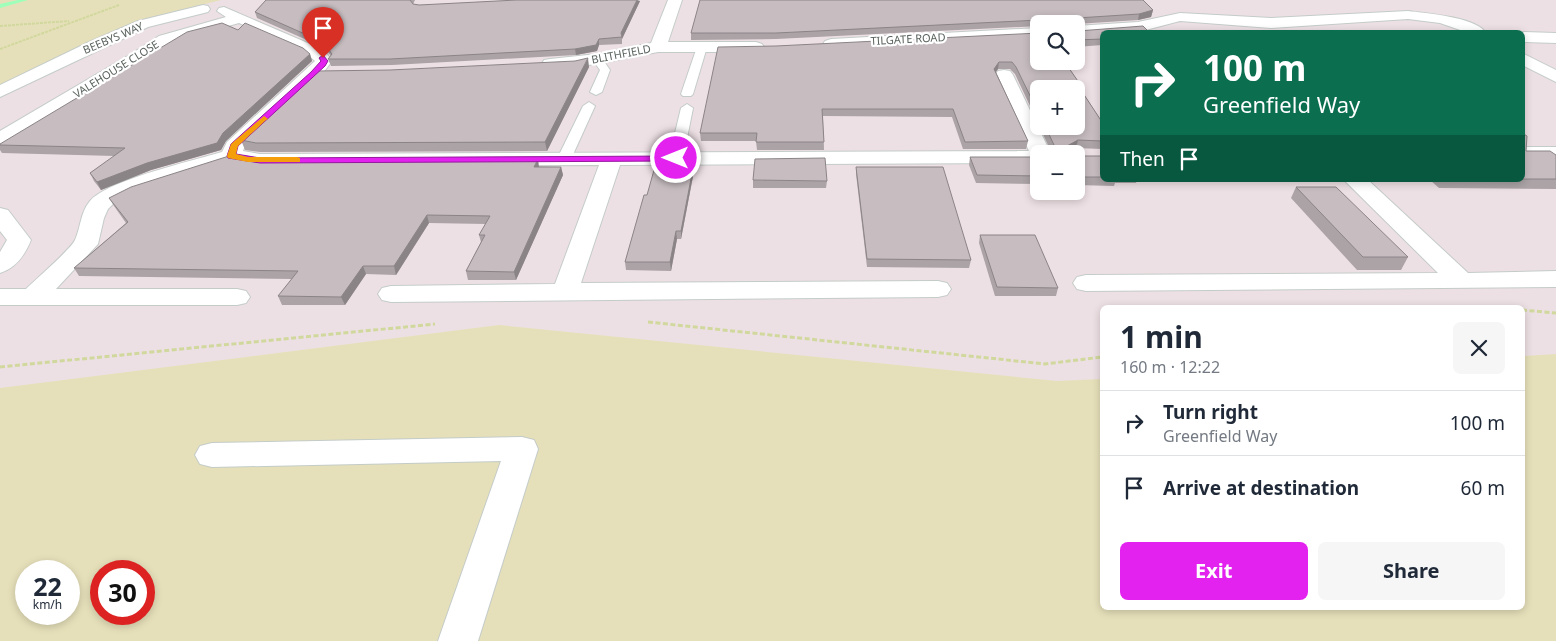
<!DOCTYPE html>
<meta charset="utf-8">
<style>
:root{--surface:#fff;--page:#f6f6f7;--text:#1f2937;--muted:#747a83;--line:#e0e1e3;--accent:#e422f0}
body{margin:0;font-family:"Noto Sans",sans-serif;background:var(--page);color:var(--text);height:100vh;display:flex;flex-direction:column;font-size:19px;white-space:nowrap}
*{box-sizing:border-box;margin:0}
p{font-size:16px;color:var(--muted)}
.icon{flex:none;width:28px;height:28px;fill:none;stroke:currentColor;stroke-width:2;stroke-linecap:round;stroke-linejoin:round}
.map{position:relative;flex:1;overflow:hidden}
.sheet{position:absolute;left:1100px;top:305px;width:425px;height:305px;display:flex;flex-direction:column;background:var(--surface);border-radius:8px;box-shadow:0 2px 8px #0003}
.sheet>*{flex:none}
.banner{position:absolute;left:1100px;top:30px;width:425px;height:152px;border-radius:8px;box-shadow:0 2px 8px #0003;background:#0b6e4f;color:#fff;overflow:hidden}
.fabs{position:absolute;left:1030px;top:15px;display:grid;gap:10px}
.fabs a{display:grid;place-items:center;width:55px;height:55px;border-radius:8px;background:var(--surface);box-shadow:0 2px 8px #0003;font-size:25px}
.speed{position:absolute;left:15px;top:560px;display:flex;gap:10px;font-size:25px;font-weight:700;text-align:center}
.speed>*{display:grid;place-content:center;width:65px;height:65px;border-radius:50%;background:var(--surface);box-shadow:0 2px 8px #0003;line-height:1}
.speed small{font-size:12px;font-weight:400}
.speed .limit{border:8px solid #d22;background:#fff;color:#111}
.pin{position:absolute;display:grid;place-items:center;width:42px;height:42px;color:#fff;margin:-51px -21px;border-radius:50% 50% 50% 0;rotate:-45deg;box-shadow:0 0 5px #0007}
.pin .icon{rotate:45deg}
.me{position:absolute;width:55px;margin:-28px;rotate:270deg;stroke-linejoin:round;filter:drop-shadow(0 0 4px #0008)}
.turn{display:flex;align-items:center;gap:18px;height:105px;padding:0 20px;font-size:22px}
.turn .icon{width:65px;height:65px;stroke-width:2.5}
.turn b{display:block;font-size:35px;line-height:42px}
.then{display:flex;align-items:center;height:48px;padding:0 20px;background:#0003;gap:10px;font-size:19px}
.round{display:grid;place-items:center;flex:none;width:52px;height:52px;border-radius:8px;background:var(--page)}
.headline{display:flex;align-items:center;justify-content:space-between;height:85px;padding:0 20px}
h1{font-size:30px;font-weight:700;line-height:38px}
.cta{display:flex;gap:10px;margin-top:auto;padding:10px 20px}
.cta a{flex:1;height:58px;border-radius:8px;background:var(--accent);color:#fff;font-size:20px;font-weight:700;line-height:58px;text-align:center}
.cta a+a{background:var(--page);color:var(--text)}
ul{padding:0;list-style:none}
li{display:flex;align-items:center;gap:15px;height:65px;padding:0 20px;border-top:1px solid var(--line)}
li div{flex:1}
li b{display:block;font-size:19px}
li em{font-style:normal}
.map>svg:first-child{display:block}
</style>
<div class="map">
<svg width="1556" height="641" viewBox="0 0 1556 641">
<rect width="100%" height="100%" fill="#ede0e4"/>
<g fill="#e6e0ba" fill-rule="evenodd">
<polygon points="0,0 221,0 145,19 0,88"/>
<path d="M 499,325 L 1057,381 L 1102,379 L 1102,608 L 1522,608 L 1523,356 L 1556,354 L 1556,641 L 0,641 L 0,388 ZM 26,571 L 69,571 L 69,614 L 26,614 ZM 101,571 L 144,571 L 144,614 L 101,614 Z"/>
</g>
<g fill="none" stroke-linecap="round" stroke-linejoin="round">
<polygon fill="#9dffba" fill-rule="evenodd" points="18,0 28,0 0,8 0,4"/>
<g stroke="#c4ccc8" stroke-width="2">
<g id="lane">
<polygon points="702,44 707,47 693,94 691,96 683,96 681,94 697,47"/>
<polygon points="597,56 601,57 610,70 602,92 596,95 590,92 600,70 592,59"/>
<polygon points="589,102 595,106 571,159 564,163 559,162 557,159 583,106"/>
<polygon points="687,104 693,108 683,158 676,162 669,158 681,108"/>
</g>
</g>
<g stroke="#c4ccc8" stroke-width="2">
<g id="street">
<polygon points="668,0 682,0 668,42 756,42 762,44 764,47 762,50 756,52 658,52 597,64 550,69 544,68 542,64 544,60 550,59 597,54 651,43"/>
<polygon points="203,5 208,6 210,9 208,12 148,27 0,97 0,85 89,42 138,21"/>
<path d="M 224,7 L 324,50 L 332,61 L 320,77 L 244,148 L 243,151 L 260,154 L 1029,151 L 995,75 L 998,71 L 1004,70 L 1010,71 L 1013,75 L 1051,154 L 1039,154 L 1039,163 L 620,165 L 581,283 L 938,281 L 947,283 L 951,289 L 947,295 L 938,297 L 391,302 L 382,300 L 378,294 L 382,288 L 391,286 L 555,284 L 599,165 L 260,166 L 232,162 L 134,193 L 114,203 L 108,209 L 104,218 L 98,244 L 56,289 L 237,289 L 246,291 L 250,297 L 246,303 L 237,305 L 0,305 L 0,289 L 26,289 C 35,280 71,249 75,240 C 81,227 80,213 90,201 C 108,180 192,161 222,152 L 227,142 L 315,61 L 306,53 L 239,23 L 171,42 L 143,62 L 7,143 L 0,145 L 0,131 L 131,54 L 159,36 L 226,17 L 217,11 L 219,8 Z"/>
<path d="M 1408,11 C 1425,13 1475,17 1485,32 L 1466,32 L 1440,23 L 1408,19 L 1271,28 L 1180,21 L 1138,32 L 1076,36 L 1076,26 L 1138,22 L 1180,13 L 1271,18 Z"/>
<polygon points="1039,28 1039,38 831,49 825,47 823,44 825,41 831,39"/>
<polygon points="1521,32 1522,32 1556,33 1556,43 1522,42"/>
<polygon points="1522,53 1556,70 1556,82 1522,65"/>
<rect x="1522" y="147" width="34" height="12"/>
<polygon points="1344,180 1368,180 1468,273 1556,271 1556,287 1086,291 1077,289 1073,283 1077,277 1086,275 1438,273"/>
<path d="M 0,208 L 8,210 L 31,240 C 25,255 16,268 0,273 L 0,252 L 7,240 L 0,231 Z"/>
<polygon points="522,437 534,440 538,449 478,641 438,641 501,461 212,467 200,464 195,455 200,446 212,443"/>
</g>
</g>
<g stroke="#d1d89d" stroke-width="2" stroke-dasharray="3 1" stroke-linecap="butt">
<polyline points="0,26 69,21"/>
<polyline points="0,49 119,5"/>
</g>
<g stroke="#d1d89d" stroke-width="3" stroke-dasharray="5 2.5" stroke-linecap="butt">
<polyline points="1522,310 1556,313"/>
<polyline points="648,322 1045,364 1102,357"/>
<polyline points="0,367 435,324"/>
</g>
<use href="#lane" fill="#fff" fill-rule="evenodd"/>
<use href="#street" fill="#fff" fill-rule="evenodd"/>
</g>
<g fill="#aba3a6">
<polygon points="266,0 416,0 415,0 413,4 419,5 640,1 622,39 622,44 599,45 597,51 576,55 392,65 331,66 328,59 331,56 325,48 257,18 255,12"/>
<polygon points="1153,10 1151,17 1138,20 1076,24 1039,24 1039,26 776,39 691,40 691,33"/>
<polygon points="238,30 310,54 312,61 226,141 221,150 151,170 101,190 94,181 90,173 115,156 2,153 0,150 0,144"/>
<polygon points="1076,30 1078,31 1102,32 1102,45 1076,47"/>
<polygon points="776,46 1039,61 1073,61 1071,68 1069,68 1082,87 1081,90 1102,122 1102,149 1076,148 1078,156 1102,156 1102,180 1137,180 1136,183 1115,183 1114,186 1076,185 1076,154 1049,147 1039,126 1076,126 1039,89 1039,125 1015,74 1010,69 998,69 996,72 1028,141 1026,149 963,149 952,117 823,116 824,150 757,150 756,141 701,141 700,133"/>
<polygon points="589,67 547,151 260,152 245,150 241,140"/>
<polygon points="1522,133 1526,151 1556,155 1556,189 1439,188 1430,180 1522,180"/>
<polygon points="970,157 1039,157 1039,184 976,183 969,165"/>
<polygon points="257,160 561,167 563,175 516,280 468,280 466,271 481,242 479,235 486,224 429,223 396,275 366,274 345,305 282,305 278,296 292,279 79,276 74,268 126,223 114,206 109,198"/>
<polygon points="856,167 971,260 969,268 867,267 856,174"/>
<polygon points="694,171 681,239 677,239 671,271 626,270 625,262 647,195"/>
<polygon points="753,180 827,181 826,188 753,188"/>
<polygon points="1296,187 1408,257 1401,270 1357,270 1291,198"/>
<polygon points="980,235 1058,288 1056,296 995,296 979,243"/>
</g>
<g fill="#8b8487">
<polygon points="637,0 640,1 622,39 621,33"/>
<polygon points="1153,10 1151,17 1138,20 1139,14"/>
<polygon points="599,39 599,45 597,51 576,55 575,49"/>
<polygon points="310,54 312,61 226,141 221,150 151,170 101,190 97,182 223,133"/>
<polygon points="588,58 589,67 547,151 545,142"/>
<polygon points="999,62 998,69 993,76 994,69"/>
<polygon points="1078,140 1076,148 1065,154 1067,146"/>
<polygon points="538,159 539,167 534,167"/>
<polygon points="694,163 694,171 681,239 681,231"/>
<polygon points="561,167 563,175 516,280 514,272"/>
<polygon points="427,215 429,223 396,275 394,266"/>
<polygon points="676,231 677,239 671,271 670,262"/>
<polygon points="363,266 366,274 345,305 341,297"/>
</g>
<g fill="#c7bdc1" stroke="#8b8487">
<polygon points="266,0 410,0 413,4 419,5 517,0 637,0 621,33 622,37 599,39 596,45 575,49 390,59 328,59 332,54 323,42 255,12"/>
<polygon points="700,0 1143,0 1153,10 1139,14 1077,18 1076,20 1076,24 1042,24 1042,22 1040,20 776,33 691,33"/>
<polygon points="222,23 238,30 245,23 303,48 310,54 223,133 217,143 147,163 97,182 90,173 125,148 0,145 0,144 187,32"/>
<polygon points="1143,26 1149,32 1102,32 1102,39 1076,40 1076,30 1078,31"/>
<polygon points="1039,33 1039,61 1064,61 1082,87 1079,87 1102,122 1102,141 1078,140 1067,146 1069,148 1076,148 1078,156 1102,156 1102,177 1076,177 1076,154 1041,154 1043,148 1055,147 1045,126 1076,126 1076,89 1039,89 1039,114 1016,67 1012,62 999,62 994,69 1028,141 965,142 953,109 822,109 824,142 756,142 757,133 700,133 718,47 776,46"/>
<polygon points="588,58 545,142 256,143 241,140 317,71 390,70 575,61"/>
<polygon points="1522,133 1527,136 1526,151 1550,151 1556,155 1556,179 1522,179"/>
<polygon points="229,156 257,160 538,159 534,167 561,167 514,272 466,271 485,235 479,235 490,216 427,215 394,266 363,266 341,297 278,296 298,271 74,268 128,222 109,198 131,187"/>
<polygon points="970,157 1039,157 1039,176 977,175"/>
<polygon points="825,158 827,181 753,180 755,159"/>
<polygon points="656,163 694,163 681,231 676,231 670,262 625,262 644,195 647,195"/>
<polygon points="856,167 943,167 971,260 867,259"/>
<polygon points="1296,187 1336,187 1408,257 1363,257"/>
<polygon points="980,235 1035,235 1058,288 997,287"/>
</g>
<polygon fill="#e422f0" stroke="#94169c" points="323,55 328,61 325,66 238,146 236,154 260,158 676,156 680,158 676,161 260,163 228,158 227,156 231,144 311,72 321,61 319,58"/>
<polygon fill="#f59e0b" points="264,116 268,119 266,120 238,146 236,154 248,157 297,157 300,158 300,162 248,162 228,158 227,156 231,144"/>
<g text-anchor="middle" stroke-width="4.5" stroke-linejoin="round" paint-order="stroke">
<g font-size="11" fill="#59625c" stroke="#fff">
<text transform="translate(113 38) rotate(-23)" y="4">BEEBYS WAY</text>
<text transform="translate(908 39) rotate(-3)" y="4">TILGATE ROAD</text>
<text transform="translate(621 54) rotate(-11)" y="4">BLITHFIELD</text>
<text transform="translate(116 69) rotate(-32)" y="4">VALEHOUSE CLOSE</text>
</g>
</g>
</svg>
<div class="fabs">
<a><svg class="icon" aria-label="search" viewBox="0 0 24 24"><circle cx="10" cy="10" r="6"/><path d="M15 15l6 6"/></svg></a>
<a>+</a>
<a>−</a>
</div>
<div class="speed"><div>22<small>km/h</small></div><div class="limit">30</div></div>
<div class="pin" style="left:323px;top:58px;background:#d93025"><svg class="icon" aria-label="arrive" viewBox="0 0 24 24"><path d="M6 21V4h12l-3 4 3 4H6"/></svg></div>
<svg class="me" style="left:676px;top:158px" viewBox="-20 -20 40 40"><circle r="17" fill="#e422f0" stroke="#fff" stroke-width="3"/><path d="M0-11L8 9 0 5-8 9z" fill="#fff"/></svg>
<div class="banner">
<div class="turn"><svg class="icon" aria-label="right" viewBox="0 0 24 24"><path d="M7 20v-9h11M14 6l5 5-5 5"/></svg><div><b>100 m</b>Greenfield Way</div></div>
<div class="then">Then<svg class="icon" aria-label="arrive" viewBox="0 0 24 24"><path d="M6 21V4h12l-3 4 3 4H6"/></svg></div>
</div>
<section class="sheet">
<div class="headline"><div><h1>1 min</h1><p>160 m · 12:22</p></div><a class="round"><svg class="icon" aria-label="close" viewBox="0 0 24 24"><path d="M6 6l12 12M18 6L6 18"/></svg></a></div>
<ul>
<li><svg class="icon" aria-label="right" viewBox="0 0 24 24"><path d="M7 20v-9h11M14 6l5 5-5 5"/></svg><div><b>Turn right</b><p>Greenfield Way</p></div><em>100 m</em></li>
<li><svg class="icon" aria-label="arrive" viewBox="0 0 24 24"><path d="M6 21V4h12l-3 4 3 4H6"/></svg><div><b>Arrive at destination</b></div><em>60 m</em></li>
</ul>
<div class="cta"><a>Exit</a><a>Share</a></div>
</section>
</div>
